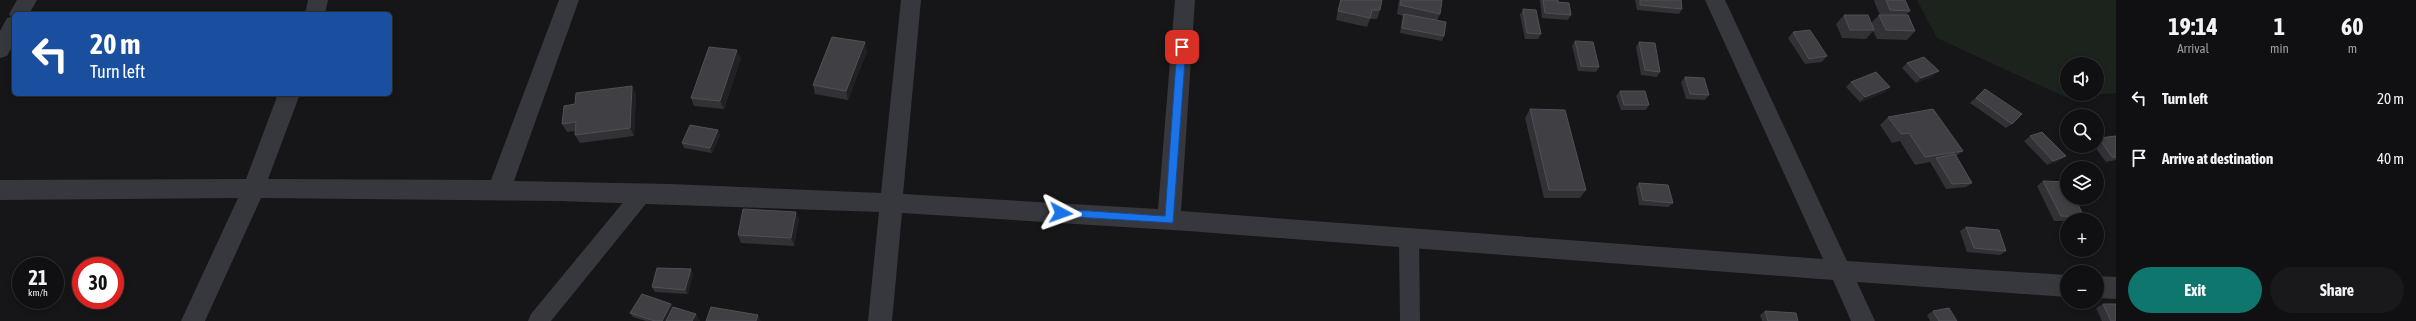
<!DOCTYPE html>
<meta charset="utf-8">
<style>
:root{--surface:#101012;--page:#19191b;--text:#f1f3f6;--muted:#9c9d9f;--line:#303032;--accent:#0f766e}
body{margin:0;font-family:"Asap Condensed",sans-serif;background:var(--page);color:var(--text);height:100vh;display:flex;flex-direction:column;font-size:15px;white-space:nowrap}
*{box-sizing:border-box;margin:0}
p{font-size:13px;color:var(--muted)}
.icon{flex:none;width:22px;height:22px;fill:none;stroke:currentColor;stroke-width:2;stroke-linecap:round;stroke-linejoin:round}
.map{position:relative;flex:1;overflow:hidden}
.sheet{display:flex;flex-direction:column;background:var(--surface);width:300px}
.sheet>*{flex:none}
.banner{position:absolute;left:12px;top:12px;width:380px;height:84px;border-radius:6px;box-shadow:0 2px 6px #0003,0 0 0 1px var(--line);background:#1a4fa0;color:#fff;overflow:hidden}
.buttons{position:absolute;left:2060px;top:57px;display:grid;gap:8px}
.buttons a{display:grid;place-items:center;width:44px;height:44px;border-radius:50%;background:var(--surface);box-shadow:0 2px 6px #0003,0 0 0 1px var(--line);font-size:20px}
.speed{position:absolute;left:12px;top:257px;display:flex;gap:8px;font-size:20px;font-weight:700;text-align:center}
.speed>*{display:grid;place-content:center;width:52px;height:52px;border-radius:50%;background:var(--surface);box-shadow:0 2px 6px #0003,0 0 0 1px var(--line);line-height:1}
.speed small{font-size:10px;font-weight:400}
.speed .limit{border:6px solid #d22;background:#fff;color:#111}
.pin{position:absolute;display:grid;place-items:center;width:34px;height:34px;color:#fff;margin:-17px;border-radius:8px;box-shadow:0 2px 6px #0006}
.me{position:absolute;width:44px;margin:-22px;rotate:94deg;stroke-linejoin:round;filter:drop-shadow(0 0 3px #0008)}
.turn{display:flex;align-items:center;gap:14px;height:84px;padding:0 12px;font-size:18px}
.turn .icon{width:52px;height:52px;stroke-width:2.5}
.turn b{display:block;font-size:28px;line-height:34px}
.eta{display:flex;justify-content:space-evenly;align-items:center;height:68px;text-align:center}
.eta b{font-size:24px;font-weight:700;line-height:28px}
.cta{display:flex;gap:8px;margin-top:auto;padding:8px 12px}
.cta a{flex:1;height:46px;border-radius:24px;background:var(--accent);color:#fff;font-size:16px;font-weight:700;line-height:46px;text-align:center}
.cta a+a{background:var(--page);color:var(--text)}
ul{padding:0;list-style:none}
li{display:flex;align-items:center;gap:12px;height:60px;padding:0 12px}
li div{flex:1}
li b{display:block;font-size:15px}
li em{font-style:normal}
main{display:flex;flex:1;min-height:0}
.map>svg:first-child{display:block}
</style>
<main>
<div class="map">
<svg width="2116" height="321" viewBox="0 0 2116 321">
<rect width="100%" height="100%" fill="#161618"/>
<path fill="#1c231d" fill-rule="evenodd" d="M 1917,0 L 2116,0 L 2116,93 L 2065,97 L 1937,38 ZM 2067,64 L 2097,64 L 2097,94 L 2067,94 Z"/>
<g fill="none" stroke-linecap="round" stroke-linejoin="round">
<g fill="#37383d" fill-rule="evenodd">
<polygon points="642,186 649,188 652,194 649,200 551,321 528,321 531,314 635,188"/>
<polygon points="1409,228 1416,231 1419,237 1420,321 1400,321 1399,237 1402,231"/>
</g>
<g fill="#37383d" fill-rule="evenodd">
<polygon points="17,0 37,0 29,14 14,14 14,43 7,56 0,58 0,31 7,18 11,17 9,14"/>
<polygon points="308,0 328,0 325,14 305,14"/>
<polygon points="559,0 579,0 514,181 671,184 881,193 901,0 921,0 903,194 1158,209 1175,0 1195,0 1181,211 1823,259 1705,0 1725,0 1847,261 2067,275 2067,297 1857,282 1875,321 1851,321 1833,280 1188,231 902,213 892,321 868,321 879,212 559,201 261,198 205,321 181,321 238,198 0,200 0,180 246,179 278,94 300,94 268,179 491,180"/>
<polygon points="2097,276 2116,277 2116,299 2097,298"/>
</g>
</g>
<g fill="#323236">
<polygon points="1340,0 1382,0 1380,10 1377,19 1370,19 1367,27 1336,20"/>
<polygon points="1399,0 1442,0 1440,14 1437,21 1444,36 1442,41 1400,33 1402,19 1403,16 1397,14"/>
<polygon points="1540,0 1558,0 1558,2 1571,15 1568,20 1542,18"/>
<polygon points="1635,0 1681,0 1682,9 1679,14 1637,10"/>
<polygon points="1875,0 1905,0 1910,11 1906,15 1915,31 1907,40 1877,39 1873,31 1866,39 1842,38 1836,24 1844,15 1871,23 1879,15 1880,15 1874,1"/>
<polygon points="1523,9 1541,34 1538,39 1525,39 1520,15"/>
<polygon points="1793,32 1827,56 1822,62 1805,64 1788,38"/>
<polygon points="1575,41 1599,67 1596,72 1578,71 1572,46"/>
<polygon points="1639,42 1660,72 1657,77 1641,75 1636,47"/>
<polygon points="867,51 848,100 815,94 813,85"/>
<polygon points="741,58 724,109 694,106 691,98"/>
<polygon points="1907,63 1933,76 1916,83 1902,68"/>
<polygon points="1685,77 1709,95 1705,100 1686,99 1681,82"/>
<polygon points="1851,82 1890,87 1885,92 1860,102 1846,87"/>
<polygon points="1985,89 2012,124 2006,128 1970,103"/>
<polygon points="1620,91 1649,105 1646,110 1621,110 1616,96"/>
<polygon points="636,94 634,136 580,143 575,135 575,131 567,132 562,124 575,104"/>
<polygon points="1530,109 1586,190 1580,198 1544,198 1525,118"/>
<polygon points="1888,117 1963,151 1956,156 1972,183 1966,187 1946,189 1930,162 1915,165 1900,141 1892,143 1880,125"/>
<polygon points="718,130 720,135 712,153 684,148 682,143"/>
<polygon points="2030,136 2059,161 2047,165 2024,141"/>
<polygon points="2116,136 2116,160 2106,162 2094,146 2097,146 2097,139 2099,138"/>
<polygon points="2043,181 2084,217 2079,220 2067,220 2067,221 2054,221 2037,186"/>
<polygon points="1639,183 1673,203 1668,207 1639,205 1636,187"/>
<polygon points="799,219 794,246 741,243 738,235"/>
<polygon points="1966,227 2006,251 2000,255 1967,252 1960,231"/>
<polygon points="693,273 688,294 655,292 652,287"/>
<polygon points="2103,304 2116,321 2102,321 2096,308"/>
<polygon points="674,307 696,314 700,321 646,321 633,317 630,313"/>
<polygon points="1765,311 1798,321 1762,321 1760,315"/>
<polygon points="1933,311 1957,321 1930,321 1927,315"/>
</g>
<g fill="#212124">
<polygon points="865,42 867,51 848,100 846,91"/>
<polygon points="737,50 741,58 724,109 720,101"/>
<polygon points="1939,71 1933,76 1916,83 1921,78"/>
<polygon points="632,86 636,94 634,136 630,128"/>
<polygon points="1890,87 1885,92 1860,102 1865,97"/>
<polygon points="718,130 720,135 712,153 710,148"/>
<polygon points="2066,156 2059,161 2047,165 2053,161"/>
<polygon points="796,212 799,219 794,246 791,238"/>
<polygon points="691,269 693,273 688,294 685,290"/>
<polygon points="671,304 674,308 667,321 662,321"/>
<polygon points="696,314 700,321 692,321"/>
<polygon points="758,315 761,321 756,321"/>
</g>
<g fill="#3f3f44" stroke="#4f5156">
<polygon points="1341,0 1382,0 1380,10 1372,10 1370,18 1338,11"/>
<polygon points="1401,0 1442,0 1440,14 1400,5"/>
<polygon points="1543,0 1558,0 1558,2 1569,3 1571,15 1545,13"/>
<polygon points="1640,0 1681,0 1682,9 1640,5"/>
<polygon points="1886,0 1905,0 1910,11 1890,10"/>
<polygon points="1523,9 1536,10 1541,34 1527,33"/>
<polygon points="1404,14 1446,22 1444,36 1402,28"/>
<polygon points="1844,15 1868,15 1874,30 1850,30"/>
<polygon points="1879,15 1908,15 1915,31 1886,30"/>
<polygon points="1810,30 1827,56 1809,59 1793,32"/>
<polygon points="832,37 865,42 846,91 813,85"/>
<polygon points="1575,41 1593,42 1599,67 1581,66"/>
<polygon points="1639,42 1655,43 1660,72 1645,70"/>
<polygon points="709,47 737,50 720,101 691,98"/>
<polygon points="1924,57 1939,71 1921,78 1907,63"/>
<polygon points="1876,72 1890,87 1865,97 1851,82"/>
<polygon points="1685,77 1704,78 1709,95 1690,94"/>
<polygon points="632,86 630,128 575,135 576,122 562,124 564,106 575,104 576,93"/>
<polygon points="1985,89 2022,114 2012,124 1976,98"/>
<polygon points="1620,91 1645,91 1649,105 1624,105"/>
<polygon points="1530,109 1565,110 1586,190 1549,190"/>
<polygon points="1933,109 1963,151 1925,157 1909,133 1901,134 1888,117"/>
<polygon points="690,125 718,130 710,148 682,143"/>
<polygon points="2042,132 2066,156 2053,161 2030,136"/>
<polygon points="2116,136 2116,157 2112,157 2099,138"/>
<polygon points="1955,154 1972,183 1952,184 1936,158"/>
<polygon points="2043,181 2066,182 2067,183 2067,198 2075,198 2084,217 2061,216"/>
<polygon points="1639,183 1668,185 1673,203 1643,200"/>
<polygon points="743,209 796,212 791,238 738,235"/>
<polygon points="1966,227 1999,230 2006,251 1974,248"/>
<polygon points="657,268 691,269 685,290 652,287"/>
<polygon points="642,294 671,304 662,321 655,321 630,313"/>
<polygon points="2103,304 2116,304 2116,321 2111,321"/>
<polygon points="673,307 696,314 692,321 666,321"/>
<polygon points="711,307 758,315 756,321 706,321"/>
<polygon points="1949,308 1957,321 1939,321 1933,311"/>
<polygon points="1765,311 1796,313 1798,321 1768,321"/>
</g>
<polygon fill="#1a73e8" stroke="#114b97" points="1182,44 1186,47 1173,223 1058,216 1058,210 1061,209 1165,216 1177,47"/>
</svg>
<div class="buttons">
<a><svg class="icon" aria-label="sound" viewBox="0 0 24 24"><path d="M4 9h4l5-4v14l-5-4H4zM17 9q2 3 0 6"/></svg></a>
<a><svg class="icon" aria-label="search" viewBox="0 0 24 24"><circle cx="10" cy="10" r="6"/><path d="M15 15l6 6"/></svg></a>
<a><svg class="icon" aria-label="layers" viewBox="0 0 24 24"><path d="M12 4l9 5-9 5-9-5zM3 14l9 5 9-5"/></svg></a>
<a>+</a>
<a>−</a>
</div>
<div class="speed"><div>21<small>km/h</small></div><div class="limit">30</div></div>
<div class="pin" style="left:1182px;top:47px;background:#d93025"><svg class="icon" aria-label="arrive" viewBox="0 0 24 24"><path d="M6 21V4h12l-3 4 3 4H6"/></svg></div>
<svg class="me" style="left:1061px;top:213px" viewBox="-20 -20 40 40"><path d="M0-17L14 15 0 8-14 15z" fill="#1a73e8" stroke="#fff" stroke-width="4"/></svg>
<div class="banner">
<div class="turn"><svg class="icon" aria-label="left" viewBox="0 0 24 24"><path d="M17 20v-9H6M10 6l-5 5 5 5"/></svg><div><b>20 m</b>Turn left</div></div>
</div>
</div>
<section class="sheet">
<div class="eta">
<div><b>19:14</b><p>Arrival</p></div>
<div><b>1</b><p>min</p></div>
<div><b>60</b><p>m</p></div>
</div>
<ul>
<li><svg class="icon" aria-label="left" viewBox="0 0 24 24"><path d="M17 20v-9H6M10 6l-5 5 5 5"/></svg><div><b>Turn left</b></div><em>20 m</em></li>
<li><svg class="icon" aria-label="arrive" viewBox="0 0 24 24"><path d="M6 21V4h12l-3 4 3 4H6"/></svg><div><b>Arrive at destination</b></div><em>40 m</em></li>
</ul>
<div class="cta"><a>Exit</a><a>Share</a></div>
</section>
</main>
